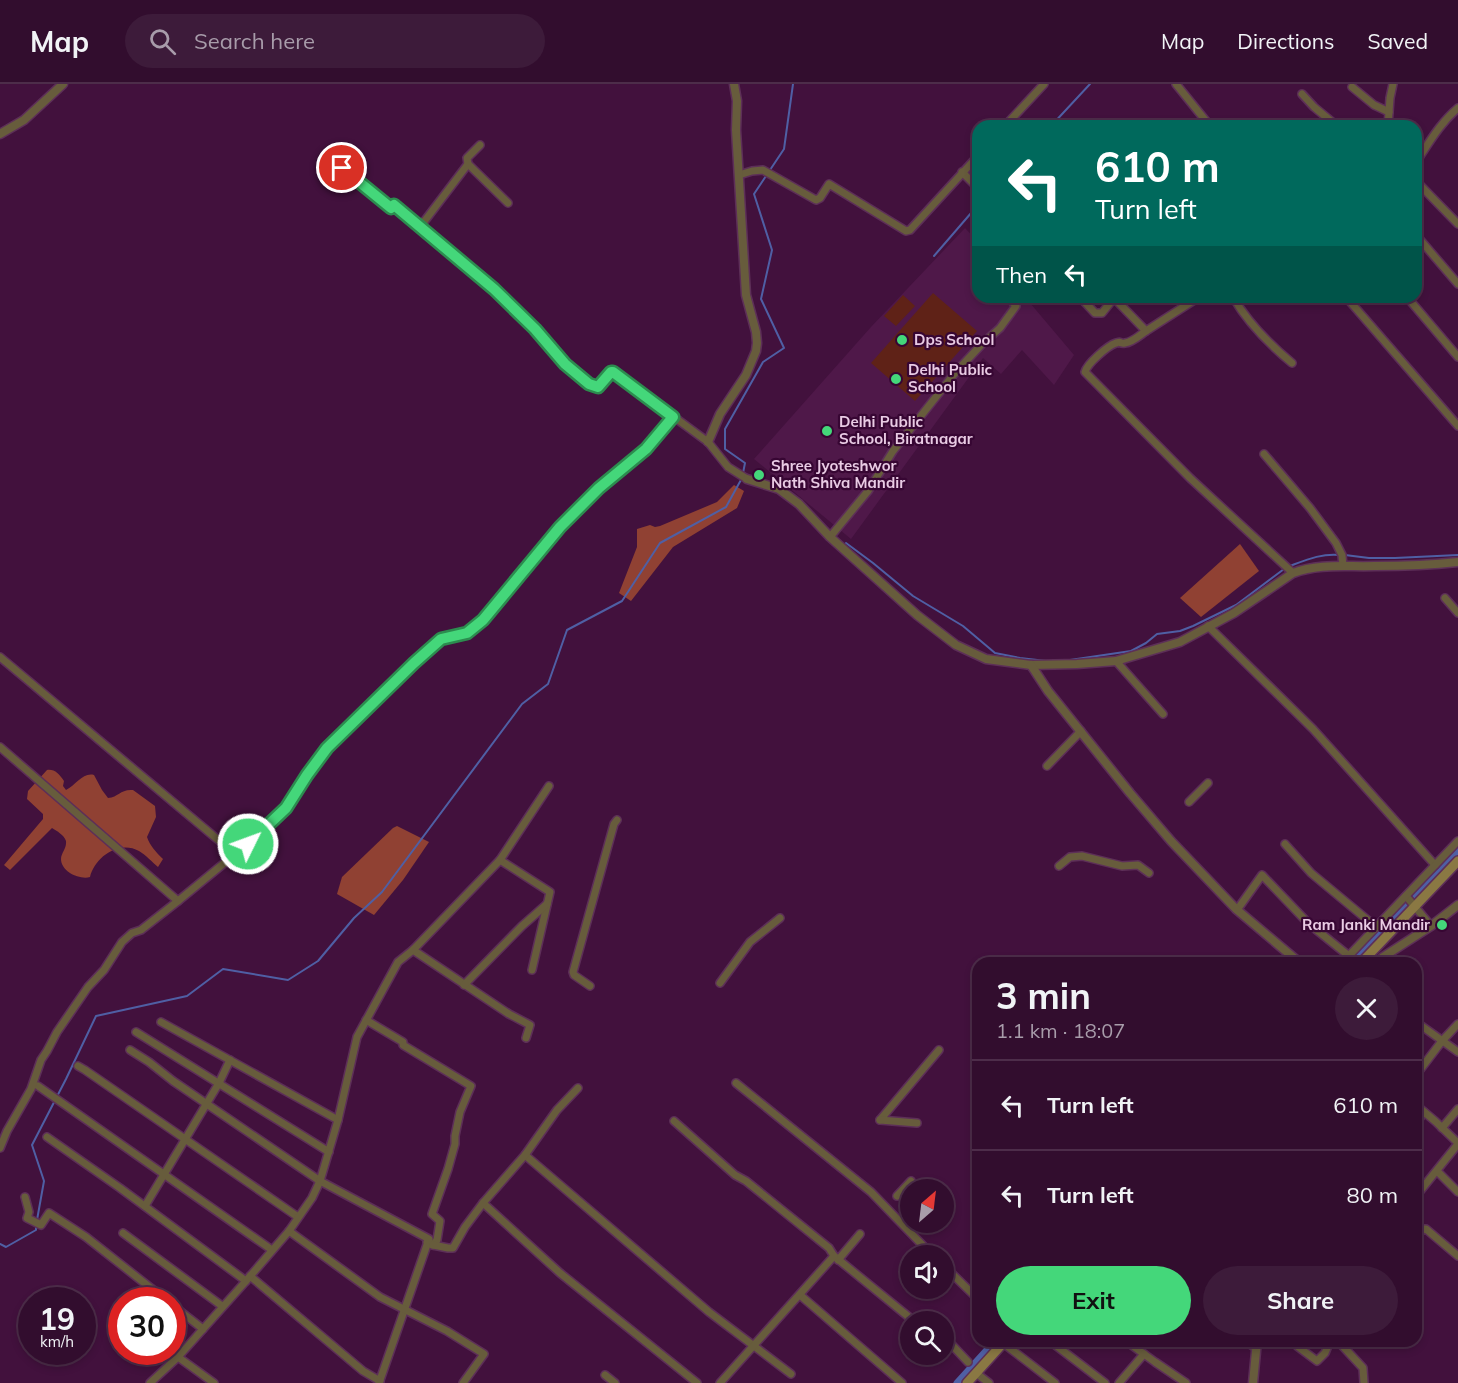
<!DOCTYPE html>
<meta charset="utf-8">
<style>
:root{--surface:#320d2e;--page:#3d1b3a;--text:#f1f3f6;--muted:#a89caa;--line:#4d2d4a;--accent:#44d77a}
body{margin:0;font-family:Mulish,sans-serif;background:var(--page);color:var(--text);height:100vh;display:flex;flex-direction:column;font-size:22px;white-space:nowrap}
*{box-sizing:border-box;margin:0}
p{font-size:20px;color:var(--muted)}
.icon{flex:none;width:33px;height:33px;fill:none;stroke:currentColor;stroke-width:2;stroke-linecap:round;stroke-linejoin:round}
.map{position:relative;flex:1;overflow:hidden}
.panel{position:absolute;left:972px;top:873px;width:450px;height:390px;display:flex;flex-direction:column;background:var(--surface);border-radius:18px;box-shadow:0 3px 9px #0003,0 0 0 2px var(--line)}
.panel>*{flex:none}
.hud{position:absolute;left:972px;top:36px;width:450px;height:183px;border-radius:18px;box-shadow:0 3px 9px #0003,0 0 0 2px var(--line);background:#00695c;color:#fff;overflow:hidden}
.needle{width:39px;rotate:28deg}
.controls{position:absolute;left:900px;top:1095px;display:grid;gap:12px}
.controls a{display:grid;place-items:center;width:54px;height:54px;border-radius:50%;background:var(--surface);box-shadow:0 3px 9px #0003,0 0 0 2px var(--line);font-size:30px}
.speed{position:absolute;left:18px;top:1203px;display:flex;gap:12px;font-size:30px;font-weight:700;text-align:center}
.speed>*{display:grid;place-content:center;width:78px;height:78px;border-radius:50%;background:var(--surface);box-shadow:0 3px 9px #0003,0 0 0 2px var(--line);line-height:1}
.speed small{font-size:15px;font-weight:400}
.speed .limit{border:9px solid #d22;background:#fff;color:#111}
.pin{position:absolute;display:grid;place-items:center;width:51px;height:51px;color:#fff;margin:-26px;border:3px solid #fff;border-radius:50%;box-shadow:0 2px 6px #0007}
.me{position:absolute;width:66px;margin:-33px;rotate:48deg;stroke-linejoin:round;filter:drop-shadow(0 0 4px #0008)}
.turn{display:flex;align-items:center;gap:21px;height:126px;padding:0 24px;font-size:27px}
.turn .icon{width:78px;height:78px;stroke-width:2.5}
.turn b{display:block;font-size:42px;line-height:51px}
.then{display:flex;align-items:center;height:57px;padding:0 24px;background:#0003;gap:12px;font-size:22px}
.round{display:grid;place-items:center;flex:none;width:63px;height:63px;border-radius:32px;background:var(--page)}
.summary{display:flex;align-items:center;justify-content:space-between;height:102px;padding:0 24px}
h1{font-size:36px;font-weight:700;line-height:45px}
.action{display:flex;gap:12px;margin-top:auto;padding:12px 24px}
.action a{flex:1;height:69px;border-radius:36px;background:var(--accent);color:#111;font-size:24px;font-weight:700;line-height:69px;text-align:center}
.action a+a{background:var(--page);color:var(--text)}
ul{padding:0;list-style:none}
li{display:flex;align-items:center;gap:18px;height:90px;padding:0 24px;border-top:2px solid var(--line)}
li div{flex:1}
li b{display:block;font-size:22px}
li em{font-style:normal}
header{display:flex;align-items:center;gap:36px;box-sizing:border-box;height:84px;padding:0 30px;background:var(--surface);border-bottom:2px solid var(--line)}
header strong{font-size:28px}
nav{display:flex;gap:33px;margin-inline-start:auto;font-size:21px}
.search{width:420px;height:54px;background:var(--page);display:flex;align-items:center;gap:15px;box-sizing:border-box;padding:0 21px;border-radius:33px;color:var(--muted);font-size:22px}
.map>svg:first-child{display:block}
</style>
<header>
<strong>Map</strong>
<div class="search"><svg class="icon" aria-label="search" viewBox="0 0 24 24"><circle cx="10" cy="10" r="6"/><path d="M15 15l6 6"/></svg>Search here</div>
<nav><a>Map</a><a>Directions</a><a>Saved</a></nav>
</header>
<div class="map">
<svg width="1458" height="1299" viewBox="0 0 1458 1299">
<rect width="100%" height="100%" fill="#42113d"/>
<polygon fill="#4f1849" points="965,144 978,158 978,213 1025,213 1074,271 1054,301 1022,266 1001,290 983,274 851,455 754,375 871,243"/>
<g fill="#5f2217">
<polygon points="933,209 977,247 915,317 871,279"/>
<polygon points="903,211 915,222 896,242 884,232"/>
</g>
<g fill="#904133">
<polygon points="734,401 744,407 737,424 673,463 631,517 619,509 637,463 637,445 650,441 655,443 660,442 717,418"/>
<polygon points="1240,460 1259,487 1201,533 1180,514"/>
<path d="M 47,686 C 55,685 59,690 64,697 L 63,702 L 66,706 C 76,701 83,688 94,691 L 102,706 L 108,714 C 119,713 120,705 133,706 L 155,722 L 156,733 L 147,753 C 150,762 156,768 163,775 L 158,783 C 152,778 146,771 139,767 C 119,756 95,773 90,793 C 80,796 61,788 61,775 C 61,769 67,764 66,757 C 64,751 57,747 52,744 L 10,786 L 4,781 L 43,735 L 43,730 L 27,715 L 28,707 Z"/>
<polygon points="397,742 429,758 403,796 374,831 337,810 342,793 393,744"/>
</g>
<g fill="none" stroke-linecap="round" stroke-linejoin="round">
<g stroke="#4f5fa4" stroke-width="2">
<polyline points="1051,42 1090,0"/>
<polyline points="934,172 978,121"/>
<polyline points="743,389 745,379 725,365 725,345 763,278 784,264 761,215 772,166 754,110 784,65 793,0"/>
<polyline points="846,459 873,479 913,512 963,542 995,569 1020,574 1046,577"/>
<polyline points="1345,471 1369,474 1395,474 1458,471"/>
<path d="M 1290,482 C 1306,476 1322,469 1340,471"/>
<polyline points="1070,576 1131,567 1146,559 1157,550 1180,547 1193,542 1236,521 1284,485"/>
<polyline points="37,1136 44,1097 32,1061 66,995 96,932 187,912 223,885 288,896 318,877 354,834 382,808 522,620 548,600 567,546 622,517 660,459 726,423 742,394"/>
<polyline points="0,1160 6,1163 36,1146 36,1142"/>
</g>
<g stroke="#4f5fa4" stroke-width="7">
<polyline points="1350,879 1458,766"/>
<polyline points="957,1299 995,1257"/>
</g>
<g stroke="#5d2f58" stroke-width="10">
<g id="minor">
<polyline points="1176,0 1210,42"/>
<polyline points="1352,3 1374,21 1389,28"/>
<polyline points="1302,10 1314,23 1337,42"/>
<polyline points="1005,42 1044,0"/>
<polyline points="1388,42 1390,14 1393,0"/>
<path d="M 1416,78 C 1429,59 1440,39 1458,24"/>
<polyline points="468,80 508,119"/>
<polyline points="342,84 391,124 394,121 494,205 535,245 565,281 589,300 598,303 611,288 613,288 708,358 728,383 747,395"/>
<polyline points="962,88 978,104"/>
<polyline points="739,91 752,87 763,86 816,116 820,114 829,100 906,147 910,146 978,72"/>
<polyline points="1416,97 1458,140"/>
<polyline points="420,143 468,80 467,74 480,61"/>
<polyline points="1416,151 1458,200"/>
<polyline points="1080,213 1095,229 1102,229 1114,214 1146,247 1199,213"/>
<path d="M 1233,213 C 1248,239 1269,260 1292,279"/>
<polyline points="1346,213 1458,342"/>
<polyline points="1407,213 1458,273"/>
<path d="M 1146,247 C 1140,251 1133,258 1125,259 C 1117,260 1124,257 1116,259 C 1107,262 1087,280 1085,288 L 1190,394 L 1293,489"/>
<polyline points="1264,370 1310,424 1336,459 1342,471 1343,482"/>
<polyline points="830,453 868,407 893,367 955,289 981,261 1000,244 1016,222 1008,213"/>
<polyline points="1445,514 1458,529"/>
<polyline points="1208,542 1313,645 1435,781"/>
<polyline points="0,573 235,770"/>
<polyline points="1116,577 1163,630"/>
<polyline points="0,663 178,817"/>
<polyline points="1047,682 1081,647"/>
<polyline points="1189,718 1208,699"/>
<polyline points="1285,760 1311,789 1376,843"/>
<polyline points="500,776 550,808 532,886"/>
<polyline points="1059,782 1070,773 1082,772 1122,782 1138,781 1149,789"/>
<polyline points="1406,812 1431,842"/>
<polyline points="1237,826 1262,791 1308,839 1349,872"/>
<polyline points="413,866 509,930 530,941 526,954"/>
<polyline points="1342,879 1458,757"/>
<polyline points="720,899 750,858 780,834"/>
<polyline points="464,901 522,842 547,820"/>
<polyline points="590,902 574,891 573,888 614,740 617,736"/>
<polyline points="366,936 403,958 403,961 471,1002 460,1028 455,1052 455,1060 448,1085 432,1130 440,1137 437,1156 433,1161 427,1158"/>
<polyline points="161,938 338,1036"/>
<polyline points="1416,938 1458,968"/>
<polyline points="136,948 329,1068"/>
<polyline points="130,966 149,978 173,997 320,1097 429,1155 379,1299"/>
<polyline points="78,982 85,986 298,1133"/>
<polyline points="1416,991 1442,957 1458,940"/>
<polyline points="736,999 871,1108 933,1172"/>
<polyline points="38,1002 272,1166"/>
<polyline points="1416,1021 1435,1037 1458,1059"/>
<polyline points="880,1036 939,966"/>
<polyline points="880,1036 917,1039"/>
<polyline points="674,1037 735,1091 746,1097 829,1164 834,1172 915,1238"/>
<polyline points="1416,1039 1424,1028"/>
<polyline points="1442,1044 1458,1025"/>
<polyline points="47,1053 120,1104 246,1197"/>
<polyline points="0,1064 7,1047 31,1005 41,976 47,967 57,948 88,903 104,886 122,858 132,849 141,846 178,817 261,749 286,724 307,691 327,664 414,579 441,555 467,549 483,536 560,443 599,404 646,365 673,333"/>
<polyline points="525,1071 709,1228 791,1290"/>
<polyline points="1437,1087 1458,1108"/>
<polyline points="897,1112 911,1097"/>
<polyline points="1416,1112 1458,1060"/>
<polyline points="25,1113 29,1128 27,1134 41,1141 49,1129 86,1153 166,1216"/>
<polyline points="483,1119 560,1189 697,1299"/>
<polyline points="145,1122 219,999 230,976"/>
<polyline points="1416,1146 1420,1148 1424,1145 1426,1145 1458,1172"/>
<polyline points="289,1147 380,1213 447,1247 484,1270 463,1299"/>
<polyline points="123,1149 222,1222"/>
<polyline points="433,1161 448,1164 453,1164 465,1143 483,1119 525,1071 557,1026 578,1004"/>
<polyline points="838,1176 860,1150"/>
<polyline points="944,1182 978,1215"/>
<polyline points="250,1192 363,1287 380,1297"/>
<polyline points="800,1211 902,1299"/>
<polyline points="172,1221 203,1245"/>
<polyline points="944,1256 951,1260 968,1278"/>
<polyline points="1050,1257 1105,1299"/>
<polyline points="1126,1257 1155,1278 1186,1299"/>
<polyline points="1245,1257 1256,1264"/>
<polyline points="1338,1257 1363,1284 1364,1299"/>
<polyline points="1003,1259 1055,1299"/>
<polyline points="1297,1262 1317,1277 1325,1269 1330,1257"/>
<polyline points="178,1273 214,1299"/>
<polyline points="976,1289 989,1299"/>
<polyline points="605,1291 615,1299"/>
<polyline points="150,1299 178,1273 246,1197 289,1147 312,1114 320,1097 338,1036 357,953 398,878 413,866 500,776 549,702"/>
<polyline points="720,1299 834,1172"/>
<polyline points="1119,1299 1144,1270"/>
</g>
</g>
<g stroke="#5d2f58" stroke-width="11">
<g id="tertiary">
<polyline points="0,50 24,36 63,0"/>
<polyline points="708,358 720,330 746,291 756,267 757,259 756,248 746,211 736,46 737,17 734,0"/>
<path d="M 747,395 L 779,405 L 799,420 L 830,453 L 917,531 L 956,561 L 986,575 L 1031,581 L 1077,580 L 1116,577 L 1180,558 L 1234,529 L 1293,489 C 1319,479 1347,483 1375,482 C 1402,482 1431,481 1458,478"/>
<polyline points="1031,581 1048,607 1130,709 1171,757 1236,825 1300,879"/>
<polyline points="1378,879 1383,873 1431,842 1458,821"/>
<polyline points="1253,1299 1257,1257"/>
</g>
</g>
<g stroke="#5d2f58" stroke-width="12">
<g id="secondary">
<polyline points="1361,879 1458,777"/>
<polyline points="967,1299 1005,1257"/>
</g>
</g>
<use href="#minor" stroke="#675c3c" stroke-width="7"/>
<use href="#tertiary" stroke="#675c3c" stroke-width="8"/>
<use href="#secondary" stroke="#8a7843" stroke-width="9"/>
</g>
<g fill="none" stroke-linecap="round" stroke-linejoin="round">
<g stroke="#2c8c4f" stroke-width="15">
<polyline id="route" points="248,760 286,724 307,691 327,664 414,579 441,555 467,549 483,536 560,443 599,404 646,365 673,333 613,288 611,288 598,303 589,300 565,280 535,245 494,205 394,121 391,124 342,84"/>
</g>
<use href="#route" stroke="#44d77a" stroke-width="10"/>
</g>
<g fill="#44d77a" stroke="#370633" stroke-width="2">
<circle cx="902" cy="256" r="6"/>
<circle cx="896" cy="295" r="6"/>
<circle cx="827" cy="347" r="6"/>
<circle cx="759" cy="391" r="6"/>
<circle cx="1442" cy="841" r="6"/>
</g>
<g text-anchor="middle" stroke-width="4.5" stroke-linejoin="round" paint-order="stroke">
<g font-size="15" font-weight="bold" fill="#e9cbe4" stroke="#370633" text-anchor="start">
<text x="914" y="261">Dps School</text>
<text x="908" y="291">Delhi Public<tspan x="908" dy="17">School</tspan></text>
<text x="839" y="343">Delhi Public<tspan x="839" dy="17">School, Biratnagar</tspan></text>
<text x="771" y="387">Shree Jyoteshwor<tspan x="771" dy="17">Nath Shiva Mandir</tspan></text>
<text x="1430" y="846" text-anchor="end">Ram Janki Mandir</text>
</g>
</g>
</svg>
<div class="controls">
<a><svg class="needle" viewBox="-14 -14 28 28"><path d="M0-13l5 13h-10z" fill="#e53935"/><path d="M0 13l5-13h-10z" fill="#a89caa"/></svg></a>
<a><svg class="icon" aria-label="sound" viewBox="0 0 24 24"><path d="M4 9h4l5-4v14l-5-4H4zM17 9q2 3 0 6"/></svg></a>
<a><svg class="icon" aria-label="search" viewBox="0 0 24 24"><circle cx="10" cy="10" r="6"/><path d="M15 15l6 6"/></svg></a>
</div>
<div class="speed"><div>19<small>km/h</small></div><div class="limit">30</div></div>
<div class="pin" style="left:342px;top:84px;background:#d93025"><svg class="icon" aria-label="arrive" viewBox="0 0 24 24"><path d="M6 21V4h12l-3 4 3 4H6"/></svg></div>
<svg class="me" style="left:248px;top:760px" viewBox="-20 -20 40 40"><circle r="17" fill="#44d77a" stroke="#fff" stroke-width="3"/><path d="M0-11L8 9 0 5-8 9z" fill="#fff"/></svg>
<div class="hud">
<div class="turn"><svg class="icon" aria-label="left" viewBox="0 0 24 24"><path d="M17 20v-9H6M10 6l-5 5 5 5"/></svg><div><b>610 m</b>Turn left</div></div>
<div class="then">Then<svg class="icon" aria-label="left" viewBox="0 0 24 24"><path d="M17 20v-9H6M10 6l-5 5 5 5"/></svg></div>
</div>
<section class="panel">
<div class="summary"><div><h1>3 min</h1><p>1.1 km · 18:07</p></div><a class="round"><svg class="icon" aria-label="close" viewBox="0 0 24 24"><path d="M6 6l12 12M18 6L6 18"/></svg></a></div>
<ul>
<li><svg class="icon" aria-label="left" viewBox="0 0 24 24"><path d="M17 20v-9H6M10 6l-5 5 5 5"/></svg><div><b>Turn left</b></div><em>610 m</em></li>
<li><svg class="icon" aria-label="left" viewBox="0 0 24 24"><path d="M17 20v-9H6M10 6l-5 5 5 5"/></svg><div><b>Turn left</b></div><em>80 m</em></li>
</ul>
<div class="action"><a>Exit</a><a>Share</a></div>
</section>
</div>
